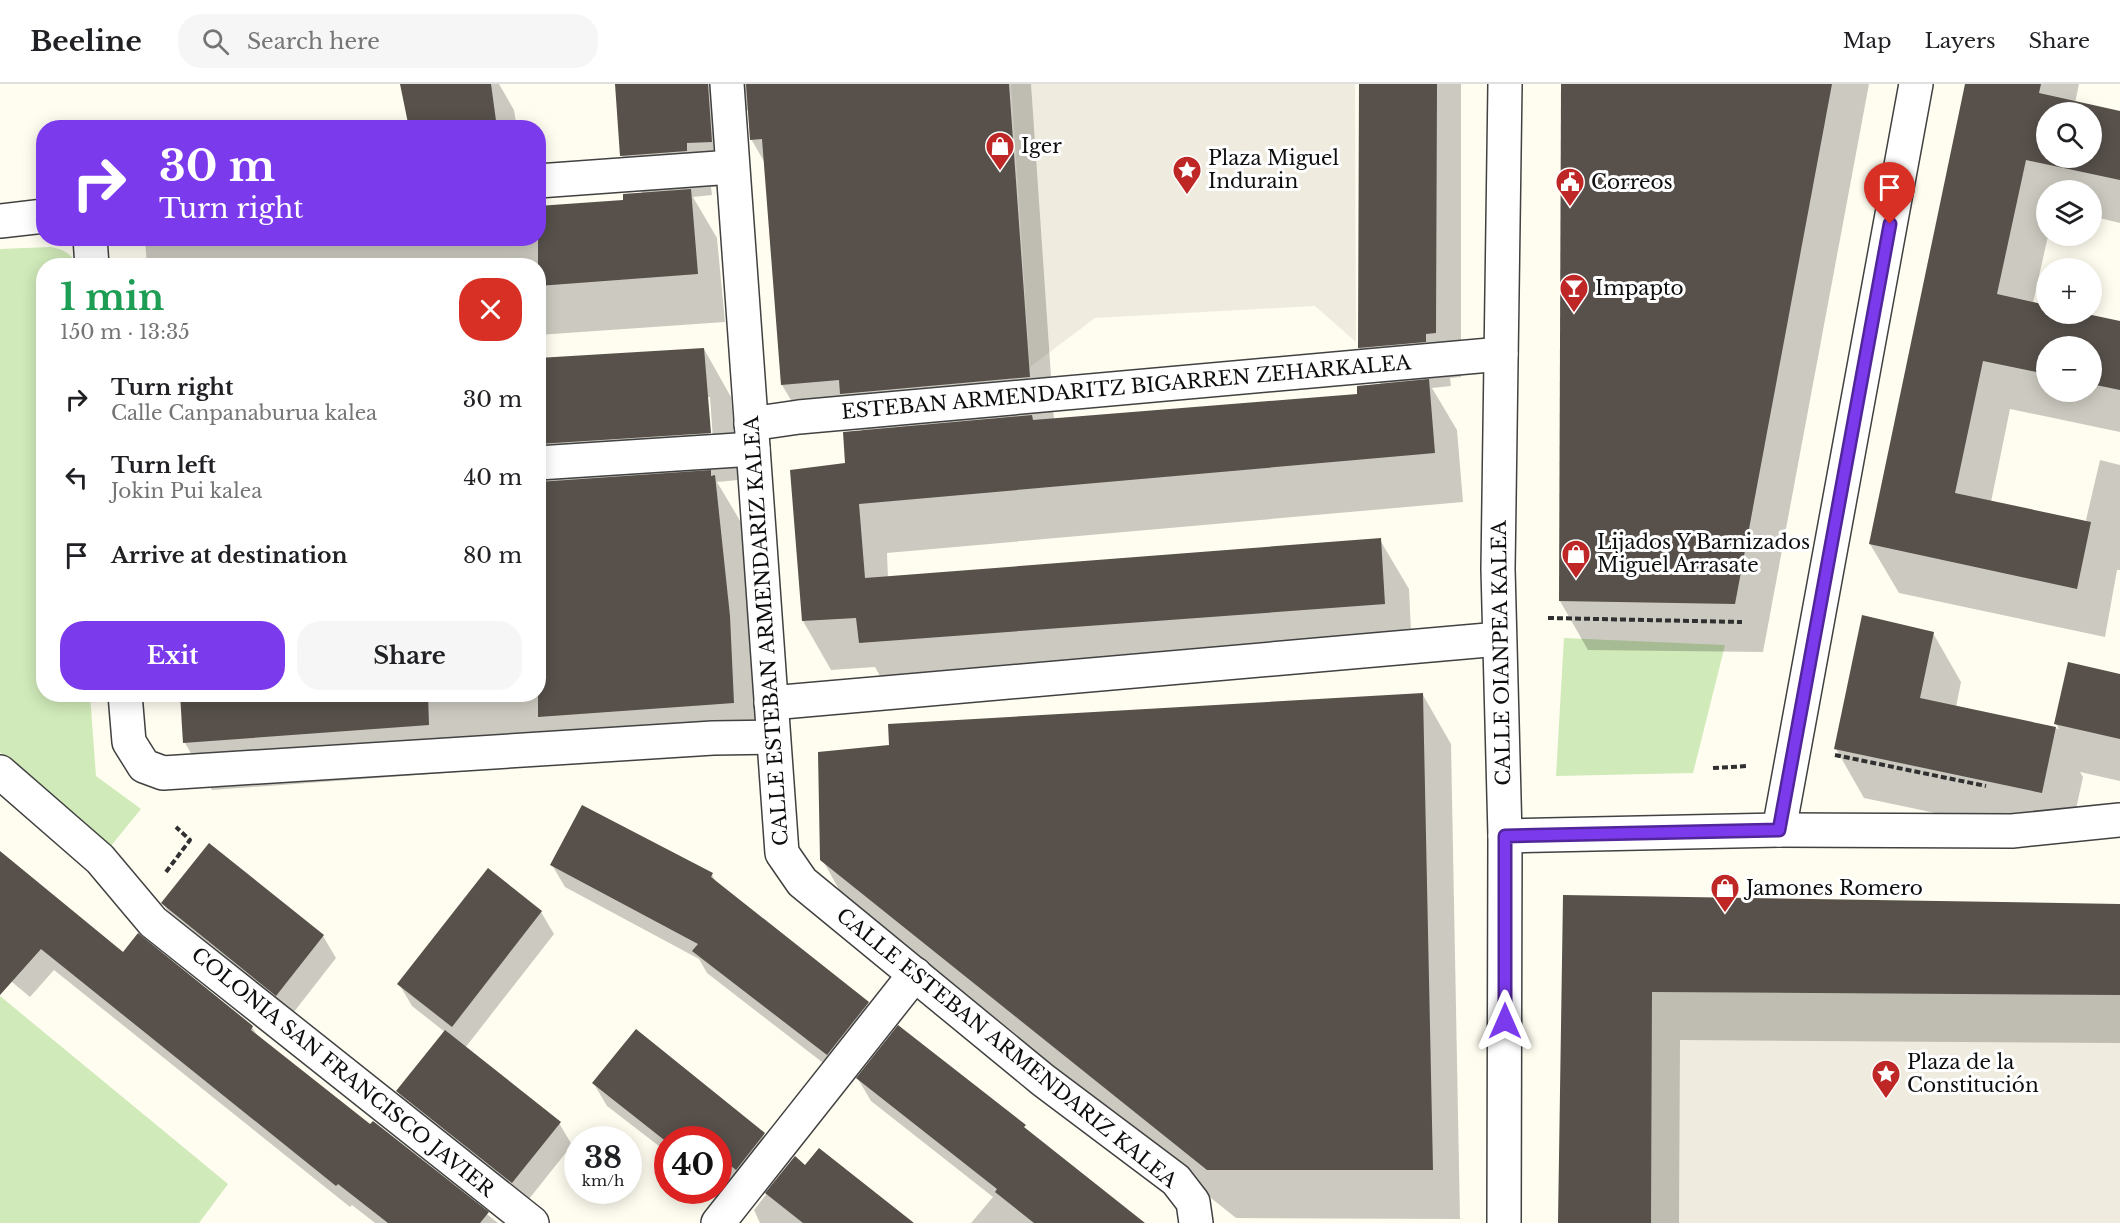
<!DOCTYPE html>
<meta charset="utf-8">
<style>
:root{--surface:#fff;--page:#f6f6f6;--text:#202124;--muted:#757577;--line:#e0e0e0;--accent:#7c3aed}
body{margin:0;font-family:"Libre Baskerville",serif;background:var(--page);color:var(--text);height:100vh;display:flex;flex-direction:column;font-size:22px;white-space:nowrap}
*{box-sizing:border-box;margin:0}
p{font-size:20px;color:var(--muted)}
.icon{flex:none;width:33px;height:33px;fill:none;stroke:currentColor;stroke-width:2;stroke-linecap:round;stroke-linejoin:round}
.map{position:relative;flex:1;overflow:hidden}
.drawer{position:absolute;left:36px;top:174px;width:510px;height:444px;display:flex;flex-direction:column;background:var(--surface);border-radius:24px;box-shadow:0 3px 15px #0003}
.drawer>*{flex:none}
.hud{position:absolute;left:36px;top:36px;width:510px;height:126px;border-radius:24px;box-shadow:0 3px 15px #0003;background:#7c3aed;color:#fff;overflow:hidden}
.fabs{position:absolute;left:2036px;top:18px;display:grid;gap:12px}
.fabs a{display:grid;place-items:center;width:66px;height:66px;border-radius:50%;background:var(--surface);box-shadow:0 3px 15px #0003;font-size:30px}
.speed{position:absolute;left:564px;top:1042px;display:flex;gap:12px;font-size:30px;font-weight:700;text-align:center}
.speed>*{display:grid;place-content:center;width:78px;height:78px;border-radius:50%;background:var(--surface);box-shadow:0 3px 15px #0003;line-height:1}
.speed small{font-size:15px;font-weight:400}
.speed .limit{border:9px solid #d22;background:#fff;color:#111}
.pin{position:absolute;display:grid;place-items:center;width:51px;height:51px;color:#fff;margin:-62px -26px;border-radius:50% 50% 50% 0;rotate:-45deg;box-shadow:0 0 6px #0007}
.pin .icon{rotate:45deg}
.me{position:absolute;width:66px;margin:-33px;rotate:0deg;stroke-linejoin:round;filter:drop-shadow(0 0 4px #0008)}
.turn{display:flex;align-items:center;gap:21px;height:126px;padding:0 24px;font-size:27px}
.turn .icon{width:78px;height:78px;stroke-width:2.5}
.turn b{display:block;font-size:42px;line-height:51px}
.round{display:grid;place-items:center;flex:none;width:63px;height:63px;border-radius:24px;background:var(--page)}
.overview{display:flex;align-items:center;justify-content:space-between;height:102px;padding:0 24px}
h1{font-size:36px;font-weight:800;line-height:45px;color:#1e9e55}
.action{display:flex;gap:12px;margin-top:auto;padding:12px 24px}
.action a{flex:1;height:69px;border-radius:24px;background:var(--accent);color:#fff;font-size:24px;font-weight:800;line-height:69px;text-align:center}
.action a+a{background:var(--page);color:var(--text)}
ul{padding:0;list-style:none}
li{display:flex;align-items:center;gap:18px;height:78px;padding:0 24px}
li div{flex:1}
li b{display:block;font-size:22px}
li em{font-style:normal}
header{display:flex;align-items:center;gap:36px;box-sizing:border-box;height:84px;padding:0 30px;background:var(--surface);border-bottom:2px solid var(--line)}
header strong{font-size:28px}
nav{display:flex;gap:33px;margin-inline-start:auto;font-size:21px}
.search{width:420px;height:54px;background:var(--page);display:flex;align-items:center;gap:15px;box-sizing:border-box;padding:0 21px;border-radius:24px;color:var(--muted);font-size:22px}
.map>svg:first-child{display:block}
</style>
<header>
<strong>Beeline</strong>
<div class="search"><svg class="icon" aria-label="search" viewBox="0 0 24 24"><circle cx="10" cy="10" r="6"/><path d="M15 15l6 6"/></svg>Search here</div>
<nav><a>Map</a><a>Layers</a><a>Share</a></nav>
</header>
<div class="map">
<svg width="2120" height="1139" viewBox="0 0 2120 1139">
<rect width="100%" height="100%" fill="#fffdf0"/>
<g fill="#d0eab9">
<path d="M 50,163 C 63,165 71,169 77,181 L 44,182 L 44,610 L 90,611 L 96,692 L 141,725 L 110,763 L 19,689 L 0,668 L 0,165 Z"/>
<polygon points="1564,554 1725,561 1693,689 1556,692"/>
<polygon points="0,912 228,1100 199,1139 0,1139"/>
</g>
<g fill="#efecdf">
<polygon points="1011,0 1355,0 1356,258 1315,222 1095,234 1030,283"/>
<polygon points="1652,908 2120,911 2120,1139 1651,1139"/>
</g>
<g fill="#0003" fill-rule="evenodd">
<polygon points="402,0 499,0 514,26 517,44 410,44"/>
<polygon points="616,0 1031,0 1054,336 1359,311 1381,301 1359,264 1360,0 1461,0 1461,293 1450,294 1451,302 1432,304 1457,346 1463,418 887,469 888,494 1380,456 1409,505 1412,569 889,608 875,583 831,586 803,537 847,381 863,348 859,340 808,345 782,301 765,79 751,55 749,26 741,29 737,101 711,103 712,111 693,113 717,154 725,238 538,251 538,182 147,182 145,156 161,154 538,154 643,110 622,72"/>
<polygon points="1562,0 1869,0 1763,568 1588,566 1560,517"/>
<path d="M 1967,0 L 2079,0 L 2075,19 L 2120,28 L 2120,139 L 2091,132 L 2091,106 L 2046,106 L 2048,152 L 2033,219 L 2046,222 L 2046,230 L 2080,230 L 2120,238 L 2120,348 L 2010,325 L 1991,418 L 2088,439 L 2086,436 L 2100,376 L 2120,381 L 2120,486 L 2117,486 L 2105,553 L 1899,509 L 1870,460 ZM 2046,28 L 2091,28 L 2091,74 L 2046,74 ZM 2046,262 L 2091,262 L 2091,308 L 2046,308 Z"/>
<path d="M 704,265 L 731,313 L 738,396 L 717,398 L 742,440 L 761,666 L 212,706 L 185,659 L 181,610 L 538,610 L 538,276 ZM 707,313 L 710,313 L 713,356 L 710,357 Z"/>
<polygon points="1933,549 1961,598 1956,623 2059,645 2056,640 2120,591 2120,697 2080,688 2083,693 2069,757 1864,714 1836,665"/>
<polygon points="1423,611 1451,660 1460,1135 1236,1134 850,825 822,775"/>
<polygon points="0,769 123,870 252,943 259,954 371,1042 373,1039 498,1139 375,1139 352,1121 350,1123 54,886 30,913 0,888"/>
<polygon points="552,781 712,791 718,801 868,919 880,941 840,992 707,889 699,875 565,803"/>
<polygon points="488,786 541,828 554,850 465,964 559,1039 572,1061 525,1120 411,1030 398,1008 445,948 412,922 399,900"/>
<polygon points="1564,812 2120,822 2120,959 1680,956 1679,1139 1559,1139"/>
<polygon points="163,819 323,852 336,874 290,933 176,841"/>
<polygon points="858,995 1143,1139 971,1139 993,1113 871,1017"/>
<polygon points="594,1000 764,1050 777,1072 736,1124 715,1107 718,1107 718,1056 668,1056 668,1069 607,1022"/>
<polygon points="795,1074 806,1083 911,1139 760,1139 754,1126"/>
</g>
<g fill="#57504b" fill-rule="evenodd">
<polygon points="400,0 491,0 497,44 409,44"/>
<polygon points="615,0 708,0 712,58 687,59 687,67 620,72"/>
<polygon points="746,0 1009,0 1030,293 840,310 839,296 781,301 762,55 750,56"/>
<polygon points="1359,0 1437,0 1436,249 1426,250 1426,258 1358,264"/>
<polygon points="1561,0 1832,0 1735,520 1559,517"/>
<path d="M 1965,0 L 2041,0 L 2039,9 L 2120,27 L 2120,96 L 2026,76 L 1997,210 L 2046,221 L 2046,230 L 2087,230 L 2120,237 L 2120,306 L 2091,300 L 2091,262 L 2046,262 L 2046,290 L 1983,277 L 1955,409 L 2091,438 L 2077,505 L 1869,460 ZM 2046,28 L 2091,28 L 2091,74 L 2046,74 Z"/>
<polygon points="691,105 698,190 538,202 538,122 623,116 623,110"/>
<polygon points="704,264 711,349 538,360 538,274"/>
<polygon points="1429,295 1435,369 859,420 865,494 1381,454 1385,520 859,559 856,534 802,537 790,386 845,379 843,348 1032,331 1033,336 1357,310 1357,302"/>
<polygon points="711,386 711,392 715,391 730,532 734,619 538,633 538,398"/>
<polygon points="1862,531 1934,548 1920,614 2056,643 2042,709 1834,665"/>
<polygon points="2068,578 2120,590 2120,655 2054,640"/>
<polygon points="1423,609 1433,1086 1207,1086 820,776 818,668 889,661 888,640"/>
<polygon points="180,610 428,610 429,641 183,659"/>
<polygon points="582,721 713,789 711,793 869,918 827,971 692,867 698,860 550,781"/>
<polygon points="209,759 324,851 276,912 161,819"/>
<polygon points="0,767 123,868 138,849 253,942 251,946 370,1040 373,1037 489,1128 480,1139 388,1139 338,1100 336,1102 41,865 0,911"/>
<polygon points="488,784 542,827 452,943 397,900"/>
<polygon points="1563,811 2120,820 2120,911 1652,908 1651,1139 1558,1139"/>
<polygon points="898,941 1026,1041 1024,1043 1145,1139 1034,1139 995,1108 997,1105 856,994"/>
<polygon points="636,945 765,1049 736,1086 721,1074 718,1078 718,1056 668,1056 668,1059 592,999"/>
<polygon points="445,946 561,1038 512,1099 396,1007"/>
<polygon points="819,1064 914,1139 803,1139 765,1109 795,1072 805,1081"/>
</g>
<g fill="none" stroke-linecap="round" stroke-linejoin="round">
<g stroke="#414141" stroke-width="36">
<g id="minor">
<polyline points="727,0 782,769 802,798 1043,996 1176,1096 1193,1118 1196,1139"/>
<polyline points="538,97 732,83"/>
<polyline points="0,137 44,132"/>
<polyline points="90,154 92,182"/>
<polyline points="751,340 799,333 1501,270"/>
<polyline points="538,379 753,365"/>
<polyline points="125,610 129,658 144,682 163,689 713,654 773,653"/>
<polyline points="771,619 1499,555"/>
<polyline points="0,688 100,775 153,838 532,1139"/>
<polyline points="1779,746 1916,0"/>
<polyline points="1505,752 1779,746 2012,747 2120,736"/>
<polyline points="718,1139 915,890"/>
<polyline points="1504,1139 1505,752 1498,485 1505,0"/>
</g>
</g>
<g stroke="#303030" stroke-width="4" stroke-dasharray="6 3" stroke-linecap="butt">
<polyline points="1548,534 1742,538"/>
<polyline points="1835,671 1986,702"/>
<polyline points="1713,684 1748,682"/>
<polyline points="166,788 190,756 176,743"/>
</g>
<use href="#minor" stroke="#fff" stroke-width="33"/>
</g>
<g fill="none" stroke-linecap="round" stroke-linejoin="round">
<g stroke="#51269a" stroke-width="15">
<polyline id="route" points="1505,937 1505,752 1779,746 1890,140"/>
</g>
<use href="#route" stroke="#7c3aed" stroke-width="10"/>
</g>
<defs>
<g id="shop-pin" transform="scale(1.5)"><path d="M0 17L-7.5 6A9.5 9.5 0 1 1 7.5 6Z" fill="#bf2626" stroke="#fff"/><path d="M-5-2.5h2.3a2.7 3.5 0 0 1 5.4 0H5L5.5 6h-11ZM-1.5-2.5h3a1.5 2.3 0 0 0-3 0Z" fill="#fff"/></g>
<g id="sight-pin" transform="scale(1.5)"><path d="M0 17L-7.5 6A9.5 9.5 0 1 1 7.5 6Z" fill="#bf2626" stroke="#fff"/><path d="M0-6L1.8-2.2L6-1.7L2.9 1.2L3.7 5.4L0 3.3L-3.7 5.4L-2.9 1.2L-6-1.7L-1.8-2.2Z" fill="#fff"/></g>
<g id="civic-pin" transform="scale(1.5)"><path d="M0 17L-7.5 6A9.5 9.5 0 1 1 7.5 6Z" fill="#bf2626" stroke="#fff"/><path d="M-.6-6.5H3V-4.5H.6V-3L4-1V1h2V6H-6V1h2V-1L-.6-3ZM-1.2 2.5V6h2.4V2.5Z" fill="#fff"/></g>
<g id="bar-pin" transform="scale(1.5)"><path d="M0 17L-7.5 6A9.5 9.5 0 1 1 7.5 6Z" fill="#bf2626" stroke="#fff"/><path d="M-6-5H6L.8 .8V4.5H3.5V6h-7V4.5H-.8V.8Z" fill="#fff"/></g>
</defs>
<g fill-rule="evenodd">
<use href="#shop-pin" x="1000" y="62"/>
<use href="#sight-pin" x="1187" y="86"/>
<use href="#civic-pin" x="1570" y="98"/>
<use href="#bar-pin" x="1574" y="204"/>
<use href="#shop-pin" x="1576" y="470"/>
<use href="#shop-pin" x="1725" y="804"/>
<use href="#sight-pin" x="1886" y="990"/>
</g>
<g text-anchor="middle" stroke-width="6" stroke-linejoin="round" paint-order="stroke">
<g font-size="20" fill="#0e0e0e" stroke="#fff" text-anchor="start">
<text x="1021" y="69">Iger</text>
<text x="1208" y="81">Plaza Miguel<tspan x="1208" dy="23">Indurain</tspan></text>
<text x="1591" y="105">Correos</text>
<text x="1595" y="211">Impapto</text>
<text x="1597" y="465">Lijados Y Barnizados<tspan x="1597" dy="23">Miguel Arrasate</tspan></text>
<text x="1746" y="811">Jamones Romero</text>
<text x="1907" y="985">Plaza de la<tspan x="1907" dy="23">Constitución</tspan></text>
</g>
<g font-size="20" fill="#0e0e0e" stroke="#fff">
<text transform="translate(1126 303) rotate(-5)" y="7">ESTEBAN ARMENDARITZ BIGARREN ZEHARKALEA</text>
<text transform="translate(766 547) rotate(-94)" y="7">CALLE ESTEBAN ARMENDARIZ KALEA</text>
<text transform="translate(1501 569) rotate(-91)" y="7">CALLE OIANPEA KALEA</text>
<text transform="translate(1007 964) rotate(39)" y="7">CALLE ESTEBAN ARMENDARIZ KALEA</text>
<text transform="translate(343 988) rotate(39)" y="7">COLONIA SAN FRANCISCO JAVIER</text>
</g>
</g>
</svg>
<div class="fabs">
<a><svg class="icon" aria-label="search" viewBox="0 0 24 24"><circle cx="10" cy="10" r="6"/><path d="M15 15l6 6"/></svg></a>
<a><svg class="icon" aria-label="layers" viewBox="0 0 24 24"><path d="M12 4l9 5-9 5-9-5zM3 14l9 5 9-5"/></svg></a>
<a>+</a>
<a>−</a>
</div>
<div class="speed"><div>38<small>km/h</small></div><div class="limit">40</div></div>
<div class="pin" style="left:1890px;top:140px;background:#d93025"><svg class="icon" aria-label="arrive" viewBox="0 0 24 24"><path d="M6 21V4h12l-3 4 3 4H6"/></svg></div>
<svg class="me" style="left:1505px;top:937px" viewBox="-20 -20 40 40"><path d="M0-17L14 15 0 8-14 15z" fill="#7c3aed" stroke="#fff" stroke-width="4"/></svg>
<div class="hud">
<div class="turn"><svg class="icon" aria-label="right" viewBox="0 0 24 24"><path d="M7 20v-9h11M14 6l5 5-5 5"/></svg><div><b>30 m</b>Turn right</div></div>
</div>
<section class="drawer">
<div class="overview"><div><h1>1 min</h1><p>150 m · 13:35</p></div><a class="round" style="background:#d93025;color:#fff"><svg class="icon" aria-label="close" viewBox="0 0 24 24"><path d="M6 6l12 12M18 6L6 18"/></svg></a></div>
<ul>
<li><svg class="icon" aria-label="right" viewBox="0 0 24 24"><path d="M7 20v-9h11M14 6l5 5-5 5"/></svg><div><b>Turn right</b><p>Calle Canpanaburua kalea</p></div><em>30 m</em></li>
<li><svg class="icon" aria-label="left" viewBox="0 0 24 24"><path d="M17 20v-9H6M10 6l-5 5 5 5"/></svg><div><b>Turn left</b><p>Jokin Pui kalea</p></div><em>40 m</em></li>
<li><svg class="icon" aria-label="arrive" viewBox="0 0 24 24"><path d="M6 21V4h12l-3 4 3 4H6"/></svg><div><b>Arrive at destination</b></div><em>80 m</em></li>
</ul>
<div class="action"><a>Exit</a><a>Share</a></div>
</section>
</div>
